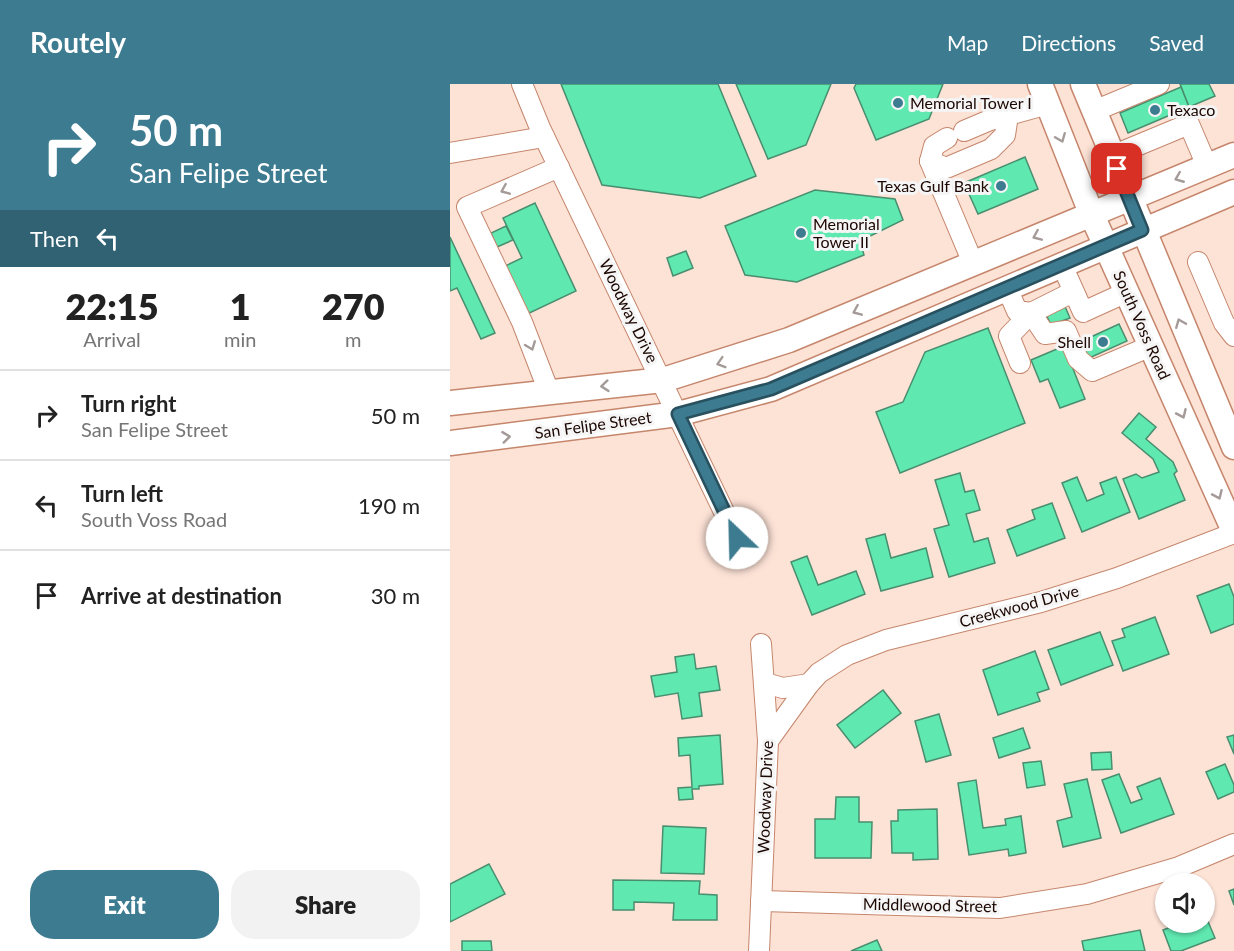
<!DOCTYPE html>
<style>
:root{--surface:#fff;--page:#f2f2f2;--text:#222;--muted:#767676;--line:#e0e0e0;--accent:#3d7b90}
body{margin:0;font-family:Lato,sans-serif;background:var(--page);color:var(--text);height:100vh;display:flex;flex-direction:column;font-size:22px;white-space:nowrap}
*{box-sizing:border-box;margin:0}
p{font-size:20px;color:var(--muted)}
.icon{flex:none;width:33px;height:33px;fill:none;stroke:currentColor;stroke-width:2;stroke-linecap:round;stroke-linejoin:round}
.map{position:relative;flex:1;overflow:hidden}
.sheet{display:flex;flex-direction:column;background:var(--surface);width:450px}
.sheet>*{flex:none}
.guide{background:#3d7b90;color:#fff;overflow:hidden}
.controls{position:absolute;left:705px;top:789px;display:grid;gap:12px}
.controls a{display:grid;place-items:center;width:60px;height:60px;border-radius:50%;background:var(--surface);box-shadow:0 2px 4px #0004;font-size:30px}
.pin{position:absolute;display:grid;place-items:center;width:51px;height:51px;color:#fff;margin:-26px;border-radius:12px;box-shadow:0 3px 9px #0006}
.me{position:absolute;width:66px;margin:-33px;rotate:336deg;stroke-linejoin:round;filter:drop-shadow(0 0 4px #0008)}
.turn{display:flex;align-items:center;gap:21px;height:126px;padding:0 30px;font-size:27px}
.turn .icon{width:78px;height:78px;stroke-width:2.5}
.turn b{display:block;font-size:42px;line-height:51px}
.then{display:flex;align-items:center;height:57px;padding:0 30px;background:#0003;gap:12px;font-size:22px}
.eta{display:flex;justify-content:space-evenly;align-items:center;height:102px;text-align:center}
.eta b{font-size:36px;font-weight:800;line-height:42px}
.action{display:flex;gap:12px;margin-top:auto;padding:12px 30px}
.action a{flex:1;height:69px;border-radius:24px;background:var(--accent);color:#fff;font-size:24px;font-weight:800;line-height:69px;text-align:center}
.action a+a{background:var(--page);color:var(--text)}
ul{padding:0;list-style:none}
li{display:flex;align-items:center;gap:18px;height:90px;padding:0 30px;border-top:2px solid var(--line)}
li div{flex:1}
li b{display:block;font-size:22px}
li em{font-style:normal}
header{display:flex;align-items:center;gap:36px;box-sizing:border-box;height:84px;padding:0 30px;background:var(--accent);color:#fff}
header strong{font-size:28px}
nav{display:flex;gap:33px;margin-inline-start:auto;font-size:21px}
main{display:flex;flex:1;min-height:0}
.map>svg:first-child{display:block}
</style>
<header>
<strong>Routely</strong>
<nav><a>Map</a><a>Directions</a><a>Saved</a></nav>
</header>
<main>
<section class="sheet">
<div class="guide">
<div class="turn"><svg class="icon" aria-label="right" viewBox="0 0 24 24"><path d="M7 20v-9h11M14 6l5 5-5 5"/></svg><div><b>50 m</b>San Felipe Street</div></div>
<div class="then">Then<svg class="icon" aria-label="left" viewBox="0 0 24 24"><path d="M17 20v-9H6M10 6l-5 5 5 5"/></svg></div>
</div>
<div class="eta">
<div><b>22:15</b><p>Arrival</p></div>
<div><b>1</b><p>min</p></div>
<div><b>270</b><p>m</p></div>
</div>
<ul>
<li><svg class="icon" aria-label="right" viewBox="0 0 24 24"><path d="M7 20v-9h11M14 6l5 5-5 5"/></svg><div><b>Turn right</b><p>San Felipe Street</p></div><em>50 m</em></li>
<li><svg class="icon" aria-label="left" viewBox="0 0 24 24"><path d="M17 20v-9H6M10 6l-5 5 5 5"/></svg><div><b>Turn left</b><p>South Voss Road</p></div><em>190 m</em></li>
<li><svg class="icon" aria-label="arrive" viewBox="0 0 24 24"><path d="M6 21V4h12l-3 4 3 4H6"/></svg><div><b>Arrive at destination</b></div><em>30 m</em></li>
</ul>
<div class="action"><a>Exit</a><a>Share</a></div>
</section>
<div class="map">
<svg width="784" height="867" viewBox="0 0 784 867">
<rect width="100%" height="100%" fill="#fde2d6"/>
<g fill="#5fe8b0" stroke="#488e6f" stroke-width="1.5">
<polygon points="111,0 268,0 306,92 250,114 152,101"/>
<polygon points="286,0 381,0 356,61 318,75"/>
<polygon points="406,0 493,0 479,35 426,56 404,4"/>
<polygon points="730,0 759,0 765,12 739,23"/>
<polygon points="731,3 739,23 678,49 670,29"/>
<polygon points="575,73 588,105 528,130 514,99"/>
<polygon points="365,106 445,115 453,136 410,157 414,171 347,198 295,191 275,142"/>
<polygon points="85,119 126,207 73,232 51,184 72,174 53,134"/>
<polygon points="56,142 63,156 47,163 41,149"/>
<polygon points="0,153 45,249 31,255 7,204 0,207"/>
<polygon points="236,167 243,184 223,192 217,174"/>
<polygon points="613,218 620,234 601,241 594,226"/>
<polygon points="669,240 677,257 637,275 630,258"/>
<polygon points="538,244 575,339 450,389 426,328 453,318 475,268"/>
<polygon points="614,262 635,315 610,324 598,295 590,298 581,276"/>
<polygon points="689,329 706,343 696,355 723,378 727,387 724,390 735,416 689,435 673,395 686,390 692,394 709,388 703,375 672,349"/>
<polygon points="510,389 515,408 524,406 530,426 516,430 524,458 538,454 545,479 499,493 484,445 499,441 485,396"/>
<polygon points="627,393 637,417 654,410 650,399 666,393 680,428 632,448 612,399"/>
<polygon points="602,419 615,454 567,472 557,446 585,435 582,426"/>
<polygon points="435,450 441,474 476,464 483,493 431,507 416,455"/>
<polygon points="357,472 368,501 406,487 415,510 362,531 341,478"/>
<polygon points="779,500 784,513 784,540 761,549 747,512"/>
<polygon points="705,533 719,570 673,587 662,557 675,553 672,545"/>
<polygon points="650,548 663,581 611,601 598,566"/>
<polygon points="585,567 599,605 587,609 590,617 548,631 533,586"/>
<polygon points="244,570 246,585 266,582 270,606 249,609 252,632 232,635 228,609 205,613 201,592 227,588 225,573"/>
<polygon points="433,606 451,629 405,664 387,641"/>
<polygon points="489,630 501,671 476,678 465,637"/>
<polygon points="573,644 580,664 549,674 543,654"/>
<polygon points="270,651 273,700 249,702 249,705 242,705 243,715 229,716 228,704 242,703 240,671 229,672 228,654"/>
<polygon points="784,651 784,670 777,653"/>
<polygon points="661,668 662,685 642,686 641,669"/>
<polygon points="591,677 595,701 577,704 573,679"/>
<polygon points="775,680 784,701 784,708 768,715 756,688"/>
<polygon points="669,690 681,719 692,715 687,703 710,694 724,730 671,749 652,696"/>
<polygon points="637,695 651,754 613,763 607,737 622,733 614,700"/>
<polygon points="526,696 533,744 556,741 555,735 571,732 576,769 559,772 558,765 519,771 508,699"/>
<polygon points="386,713 409,713 409,738 422,738 421,774 365,774 365,735 385,735"/>
<polygon points="487,725 488,775 463,776 463,769 442,769 441,737 448,737 448,726"/>
<polygon points="213,742 256,744 254,790 211,789"/>
<polygon points="39,780 55,810 0,838 0,800"/>
<polygon points="163,796 250,797 249,810 267,811 267,836 223,836 224,819 184,818 184,826 163,826"/>
<polygon points="784,805 784,821 779,807"/>
<polygon points="754,828 765,854 731,867 721,867 713,846 734,838 754,838"/>
<polygon points="690,846 695,867 634,867 632,857"/>
<polygon points="427,856 432,867 401,867"/>
<polygon points="12,857 41,857 42,867 12,867"/>
</g>
<g fill="none" stroke-linecap="round" stroke-linejoin="round">
<g stroke="#c5866c" stroke-width="22">
<g id="minor">
<polyline points="72,0 90,44 287,455"/>
<polyline points="644,27 709,0"/>
<polyline points="514,47 540,36 598,20"/>
<polyline points="497,54 484,62 480,77 523,179"/>
<polyline points="0,69 94,53"/>
<polyline points="662,72 739,40 757,82"/>
<polyline points="480,77 496,84 541,65 555,51 558,31"/>
<polyline points="748,178 774,239 784,252"/>
<polyline points="612,181 633,228 677,208"/>
<polyline points="557,204 567,227 581,229 595,250 616,247 628,275 642,287 701,262"/>
<polyline points="570,279 559,252 581,229 623,208"/>
<polyline points="99,308 72,238 17,123 109,83"/>
<polyline points="315,599 333,604 359,600"/>
<polyline points="318,657 359,600 369,589 397,571 436,556 591,518 667,494 784,449"/>
<polyline points="311,817 550,824 637,810 729,783 784,760"/>
<polyline points="309,867 318,657 311,560"/>
</g>
</g>
<g stroke="#c5866c" stroke-width="27">
<g id="major">
<polyline points="590,0 641,129 784,447"/>
<polyline points="633,0 784,363"/>
<polyline points="0,319 213,296 339,256 784,71"/>
<polyline points="0,359 228,330 321,305 784,108"/>
</g>
</g>
<use href="#minor" stroke="#fff" stroke-width="20"/>
<use href="#major" stroke="#fff" stroke-width="24"/>
</g>
<defs><path id="oneway-chevron" d="M-2-3.5L2.5 0L-2 3.5" fill="none" stroke-width="1.6" stroke-linecap="round" stroke-linejoin="round" transform="scale(1.5)"/></defs>
<g stroke="#a49b99">
<use href="#oneway-chevron" transform="translate(611 54) rotate(68)"/>
<use href="#oneway-chevron" transform="translate(729 94) rotate(158)"/>
<use href="#oneway-chevron" transform="translate(55 106) rotate(157)"/>
<use href="#oneway-chevron" transform="translate(587 152) rotate(157)"/>
<use href="#oneway-chevron" transform="translate(407 227) rotate(157)"/>
<use href="#oneway-chevron" transform="translate(730 239) rotate(-112)"/>
<use href="#oneway-chevron" transform="translate(81 262) rotate(69)"/>
<use href="#oneway-chevron" transform="translate(271 279) rotate(163)"/>
<use href="#oneway-chevron" transform="translate(155 302) rotate(174)"/>
<use href="#oneway-chevron" transform="translate(732 330) rotate(66)"/>
<use href="#oneway-chevron" transform="translate(56 353) rotate(-7)"/>
<use href="#oneway-chevron" transform="translate(768 411) rotate(66)"/>
</g>
<g fill="none" stroke-linecap="round" stroke-linejoin="round">
<g stroke="#28505e" stroke-width="15">
<polyline id="route" points="287,454 228,330 321,305 692,146 667,85"/>
</g>
<use href="#route" stroke="#3d7b90" stroke-width="10"/>
</g>
<g fill="#3d7b90" stroke="#f5f5f5" stroke-width="2">
<circle cx="448" cy="19" r="6"/>
<circle cx="705" cy="26" r="6"/>
<circle cx="551" cy="102" r="6"/>
<circle cx="351" cy="149" r="6"/>
<circle cx="653" cy="258" r="6"/>
</g>
<g text-anchor="middle" stroke-width="6" stroke-linejoin="round" paint-order="stroke">
<g font-size="16" fill="#1b0601" stroke="#f5f5f5" text-anchor="start">
<text x="460" y="25">Memorial Tower I</text>
<text x="717" y="32">Texaco</text>
<text x="539" y="108" text-anchor="end">Texas Gulf Bank</text>
<text x="363" y="146">Memorial<tspan x="363" dy="18">Tower II</tspan></text>
<text x="641" y="264" text-anchor="end">Shell</text>
</g>
<g font-size="16" fill="#1b0601" stroke="#f5f5f5">
<text transform="translate(179 227) rotate(64)" y="6">Woodway Drive</text>
<text transform="translate(692 241) rotate(66)" y="6">South Voss Road</text>
<text transform="translate(143 341) rotate(-8)" y="6">San Felipe Street</text>
<text transform="translate(569 522) rotate(-15)" y="6">Creekwood Drive</text>
<text transform="translate(315 713) rotate(-88)" y="6">Woodway Drive</text>
<text transform="translate(480 821) rotate(1)" y="6">Middlewood Street</text>
</g>
</g>
</svg>
<div class="controls">
<a><svg class="icon" aria-label="sound" viewBox="0 0 24 24"><path d="M4 9h4l5-4v14l-5-4H4zM17 9q2 3 0 6"/></svg></a>
</div>
<div class="pin" style="left:667px;top:85px;background:#d93025"><svg class="icon" aria-label="arrive" viewBox="0 0 24 24"><path d="M6 21V4h12l-3 4 3 4H6"/></svg></div>
<svg class="me" style="left:287px;top:454px" viewBox="-20 -20 40 40"><circle r="19" fill="#fff"/><path d="M0-13L10 11 0 6-10 11z" fill="#3d7b90"/></svg>
</div>
</main>
